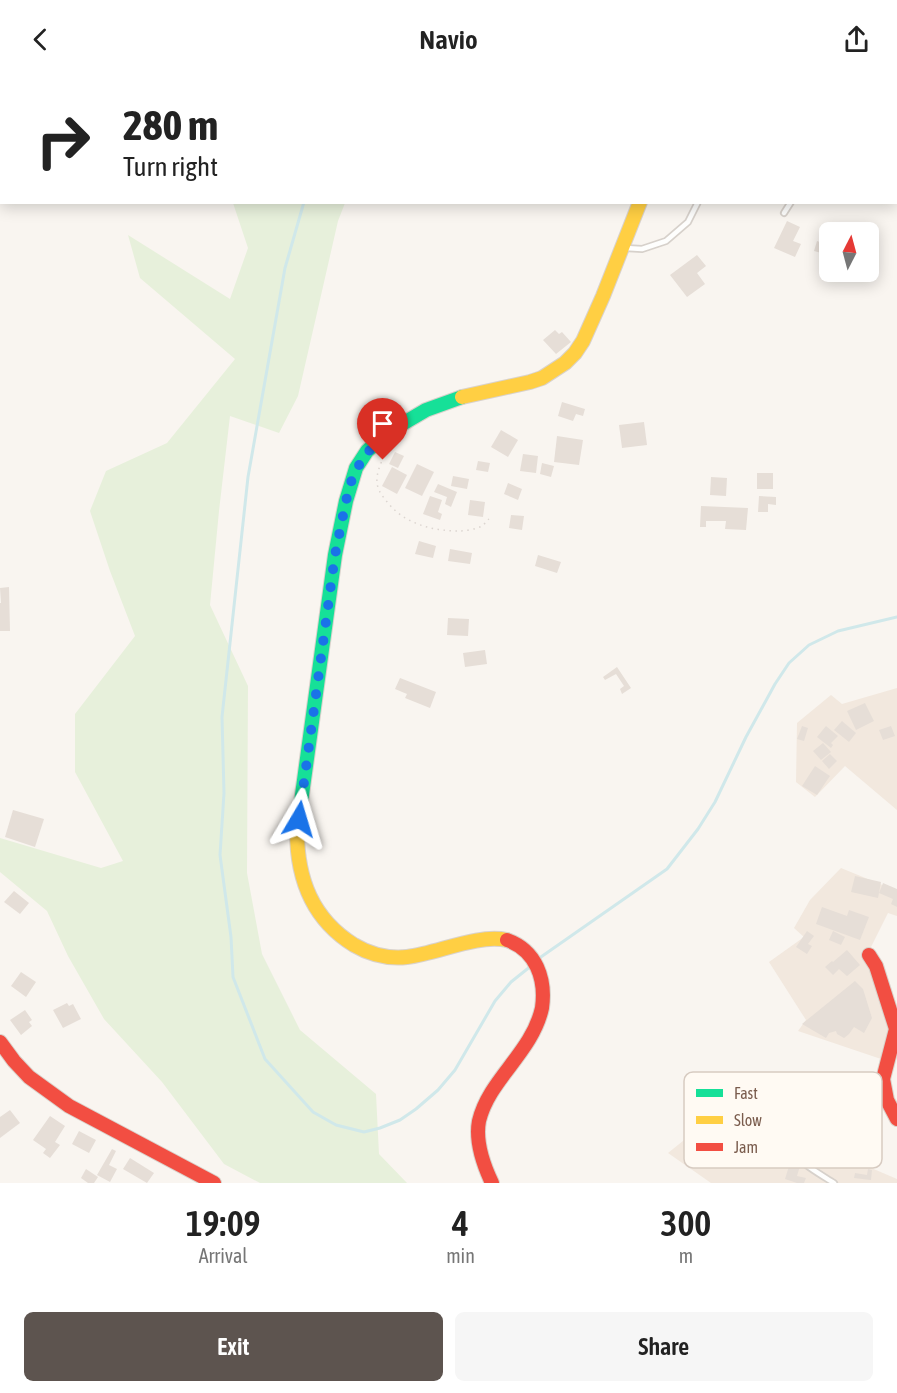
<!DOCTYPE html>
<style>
:root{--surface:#fff;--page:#f6f6f6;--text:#222;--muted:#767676;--accent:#5d544f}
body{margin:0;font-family:"Asap Condensed",sans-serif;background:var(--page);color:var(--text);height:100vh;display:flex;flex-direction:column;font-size:22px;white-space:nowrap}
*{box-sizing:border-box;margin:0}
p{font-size:20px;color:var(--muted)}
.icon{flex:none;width:33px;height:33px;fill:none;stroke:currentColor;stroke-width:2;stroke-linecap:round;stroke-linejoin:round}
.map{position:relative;height:1105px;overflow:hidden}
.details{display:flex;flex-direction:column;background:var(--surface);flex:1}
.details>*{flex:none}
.top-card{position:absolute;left:0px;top:0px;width:897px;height:126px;box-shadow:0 3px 15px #0003;background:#fff;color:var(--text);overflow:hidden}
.needle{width:39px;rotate:6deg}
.tools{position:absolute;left:819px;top:144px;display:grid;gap:12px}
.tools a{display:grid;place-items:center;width:60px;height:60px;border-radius:9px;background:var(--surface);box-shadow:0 3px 15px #0003;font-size:30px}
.pin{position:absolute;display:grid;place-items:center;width:51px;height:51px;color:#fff;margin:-62px -26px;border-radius:50% 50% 50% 0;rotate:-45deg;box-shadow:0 0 6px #0007}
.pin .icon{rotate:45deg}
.me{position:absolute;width:66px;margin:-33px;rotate:7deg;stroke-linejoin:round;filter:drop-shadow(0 0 4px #0008)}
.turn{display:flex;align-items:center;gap:21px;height:126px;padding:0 24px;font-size:27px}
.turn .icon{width:78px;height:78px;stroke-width:2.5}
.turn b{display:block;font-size:42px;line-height:51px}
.eta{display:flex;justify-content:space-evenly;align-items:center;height:102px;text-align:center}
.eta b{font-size:36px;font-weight:600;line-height:42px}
.button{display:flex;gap:12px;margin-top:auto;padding:12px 24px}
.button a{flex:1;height:69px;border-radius:9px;background:var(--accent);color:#fff;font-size:24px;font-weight:600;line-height:69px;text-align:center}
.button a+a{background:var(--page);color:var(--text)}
header{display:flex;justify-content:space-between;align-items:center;height:78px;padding:0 24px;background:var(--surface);font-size:27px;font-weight:600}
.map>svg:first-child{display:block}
</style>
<header><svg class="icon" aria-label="back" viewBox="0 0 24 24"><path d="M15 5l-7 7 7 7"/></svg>Navio<svg class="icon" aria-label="share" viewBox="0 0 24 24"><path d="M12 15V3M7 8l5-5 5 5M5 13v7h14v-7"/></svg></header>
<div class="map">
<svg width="897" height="1105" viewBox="0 0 897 1105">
<rect width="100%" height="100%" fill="#f9f5f0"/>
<g fill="#f2e8de">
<polygon points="897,610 897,732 845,688 815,719 796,704 797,645 831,617 842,626"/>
<polygon points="841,790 897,813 897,838 888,835 866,879 889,955 881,981 798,953 806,942 769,884 804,859 794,850 810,822"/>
<polygon points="756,1004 784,1004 860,1037 855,1083 897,1101 897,1105 711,1105 668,1075 699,1050 720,1018 753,1016"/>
</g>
<g fill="#e7f0db">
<polygon points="0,0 383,0 382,2 2,2 1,44 0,43"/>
<polygon points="233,125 345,125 338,143 298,318 279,355 230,338 219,433 210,527 248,608 247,795 262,876 300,952 376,1016 379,1076 407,1105 260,1105 224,1086 162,1004 104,941 68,878 47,833 0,794 0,760 101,790 123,783 75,694 75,636 135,558 110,493 90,433 106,393 167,365 235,281 140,200 128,157 230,221 248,170"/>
</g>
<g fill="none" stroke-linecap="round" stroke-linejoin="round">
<g stroke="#d0e8ea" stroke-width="3">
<polyline points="355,2 355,0"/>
<polyline points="304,124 285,190 248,399 222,639 224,715 220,777 231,859 233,899 265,981 313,1034 336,1047 364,1054 380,1050 400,1042 416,1031 438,1012 455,992 495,923 511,904 531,888"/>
<polyline points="538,881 667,791 698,751 715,724 746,659 775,606 789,585 809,567 838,553 897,539"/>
</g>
</g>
<g fill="#e6ded7">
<polygon points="787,143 800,149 793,163 801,166 795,179 774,170"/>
<polygon points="817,163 828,167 825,176 814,173"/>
<polygon points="697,177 706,188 697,195 705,206 687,219 670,197"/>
<polygon points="555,252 559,256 562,254 571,264 556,276 543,262"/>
<polygon points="562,324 585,331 583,338 576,336 573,343 558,338"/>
<polygon points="644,344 647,367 622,370 619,347"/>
<polygon points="501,352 518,362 508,379 491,369"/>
<polygon points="557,358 583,362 579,387 554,384"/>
<polygon points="395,374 404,378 398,390 389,386"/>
<polygon points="523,376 538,378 536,395 520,393"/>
<polygon points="478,383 490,385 488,394 476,392"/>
<polygon points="542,385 554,388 551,399 540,396"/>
<polygon points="417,386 434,394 422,418 405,410"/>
<polygon points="392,389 407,397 397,416 382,408"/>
<rect x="757" y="395" width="16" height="16"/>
<polygon points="453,398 469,401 467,411 451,408"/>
<polygon points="711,399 727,400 726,418 710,417"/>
<polygon points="508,405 522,411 518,422 504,416"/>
<polygon points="438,406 457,414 451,429 445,426 447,419 434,414"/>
<polygon points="430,418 442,422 438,434 442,436 440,442 423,436"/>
<polygon points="759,418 776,419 776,427 768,426 768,434 758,434"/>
<polygon points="470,422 485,424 483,439 468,437"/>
<polygon points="701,428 748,430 746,452 725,451 726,443 706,443 706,449 700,449"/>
<polygon points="511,437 524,438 522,452 509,450"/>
<polygon points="419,463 436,468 433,480 415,476"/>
<polygon points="450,471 472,475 470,486 448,483"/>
<polygon points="538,477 561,484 557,495 535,488"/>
<polygon points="9,509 10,553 0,553 0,525 1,525 0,510"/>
<polygon points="448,540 469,541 468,558 447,557"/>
<polygon points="485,572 487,586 465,589 463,575"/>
<polygon points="617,589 631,610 622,616 620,611 624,608 616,596 605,602 603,599"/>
<polygon points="400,600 436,614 430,630 405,620 407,616 395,611"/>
<polygon points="865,625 874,643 856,652 847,633"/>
<polygon points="842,643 856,655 849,664 834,652"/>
<polygon points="802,648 808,650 804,663 797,661"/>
<polygon points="826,648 838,658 831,665 833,667 831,670 817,659"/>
<polygon points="891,648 895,658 883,662 879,652"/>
<polygon points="823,665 831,674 821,682 813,673"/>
<polygon points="830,676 837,683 829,691 822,683"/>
<polygon points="815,688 830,698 817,717 802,708"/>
<polygon points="13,732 44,741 35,769 5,759"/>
<polygon points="855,798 881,804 878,820 851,814"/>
<polygon points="883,805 897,811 897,829 891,826 893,821 879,815"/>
<polygon points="14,813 29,825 20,836 4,824"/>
<polygon points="822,829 847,838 849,832 869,839 860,862 816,846"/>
<polygon points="807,853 814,858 808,866 812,868 807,876 796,869"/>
<polygon points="833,853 845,859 841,867 829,862"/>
<polygon points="847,872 860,887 847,898 839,891 833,897 825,889 832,883 833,884"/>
<polygon points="21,894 36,904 26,919 11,908"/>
<polygon points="855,903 863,911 872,940 864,955 854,949 849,956 844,960 837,956 836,953 829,955 826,960 802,946"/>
<polygon points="67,925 69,928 73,926 81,941 63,950 53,932"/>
<polygon points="25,932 32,942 29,944 32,948 21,957 10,942"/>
<polygon points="10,1032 20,1045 0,1060 0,1039"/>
<polygon points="50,1038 65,1048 55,1064 60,1067 50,1080 43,1075 46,1071 33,1062"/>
<polygon points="79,1053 96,1062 89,1075 72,1066"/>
<polygon points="112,1071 116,1073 109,1087 117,1091 110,1104 97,1097"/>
<polygon points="130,1080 154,1095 147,1105 123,1091"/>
<polygon points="790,1085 800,1088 797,1098 806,1100 804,1105 797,1105 785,1101"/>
<polygon points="86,1091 98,1099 94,1105 88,1105 81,1100"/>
<polygon points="868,1091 872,1092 871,1102 854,1100 855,1095 867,1097"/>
</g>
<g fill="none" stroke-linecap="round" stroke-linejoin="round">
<g stroke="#d7d1cb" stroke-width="8">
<g id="lane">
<polyline points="834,2 834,0"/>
<polyline points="784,135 791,124"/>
<polyline points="625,170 642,171 666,163 688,144 698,124"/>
<path d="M 748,1039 L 779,1038 L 788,1040 C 793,1049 790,1058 792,1068 C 794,1083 822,1097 834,1105"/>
</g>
</g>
<g stroke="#d9d2cb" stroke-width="16">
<polyline id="fast" points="297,753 335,477 346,423 356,390 367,373 387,355 426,332 462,319"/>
</g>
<g stroke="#d9d2cb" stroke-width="16">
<g id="slow">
<polyline points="462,319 530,304 542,300 565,285 575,275 583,263 603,218 640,124"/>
<path d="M 297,753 C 297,801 312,841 354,867 C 371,877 388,881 407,879 C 439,875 476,856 507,862"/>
</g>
</g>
<g stroke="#d9d2cb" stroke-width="16">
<g id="jam">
<polyline points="687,2 688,0"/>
<polyline points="869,877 876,888 896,951 883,1001 887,1022 897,1041"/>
<polyline points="0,964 14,983 29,999 69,1028 214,1105"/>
<path d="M 492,1105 C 483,1086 475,1064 479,1043 C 489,1001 532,975 542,930 C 544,916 543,902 537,889 C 531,876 521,867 507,862"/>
</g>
</g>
<path stroke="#dcd5d0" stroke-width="1.5" stroke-dasharray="1.5 4.5" stroke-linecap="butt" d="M 386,373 C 382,383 376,394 377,405 C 378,413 383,419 388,425 C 405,446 433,453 459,453 C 466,453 476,451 482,448 C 485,446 486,443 489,441"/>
<use href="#lane" stroke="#fefefd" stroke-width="4.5"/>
<use href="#fast" stroke="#16e098" stroke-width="14"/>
<use href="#slow" stroke="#ffcf43" stroke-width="14"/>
<use href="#jam" stroke="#f24e42" stroke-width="14"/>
</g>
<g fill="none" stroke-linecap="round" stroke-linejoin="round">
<polyline stroke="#1a73e8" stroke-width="10" stroke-dasharray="0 18" points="299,741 335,477 346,423 351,404 362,381 375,366 395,350 383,382"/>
</g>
<rect x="684" y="994" width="198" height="96" rx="9" fill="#fffaf3" stroke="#d7cbc1" stroke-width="1.5"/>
<rect x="696" y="1011" width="27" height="8" fill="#16e098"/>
<rect x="696" y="1038" width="27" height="8" fill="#ffcf43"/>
<rect x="696" y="1065" width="27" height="8" fill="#f24e42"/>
<g font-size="16" fill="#7a5c4d">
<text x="734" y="1021">Fast</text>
<text x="734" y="1048">Slow</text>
<text x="734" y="1075">Jam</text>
</g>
</svg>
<div class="tools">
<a><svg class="needle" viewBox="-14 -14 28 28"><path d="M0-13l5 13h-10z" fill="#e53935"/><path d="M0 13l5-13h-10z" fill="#767676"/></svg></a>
</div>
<div class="pin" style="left:383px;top:382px;background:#d93025"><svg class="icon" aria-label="arrive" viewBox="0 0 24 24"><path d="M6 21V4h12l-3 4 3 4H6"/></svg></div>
<svg class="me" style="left:299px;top:741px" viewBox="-20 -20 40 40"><path d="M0-17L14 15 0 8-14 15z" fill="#1a73e8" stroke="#fff" stroke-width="4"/></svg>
<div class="top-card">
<div class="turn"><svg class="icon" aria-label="right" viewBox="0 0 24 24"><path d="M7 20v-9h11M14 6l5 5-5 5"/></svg><div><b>280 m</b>Turn right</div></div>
</div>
</div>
<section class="details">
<div class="eta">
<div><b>19:09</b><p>Arrival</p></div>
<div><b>4</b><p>min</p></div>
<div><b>300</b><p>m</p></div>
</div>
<div class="button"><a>Exit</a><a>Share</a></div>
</section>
